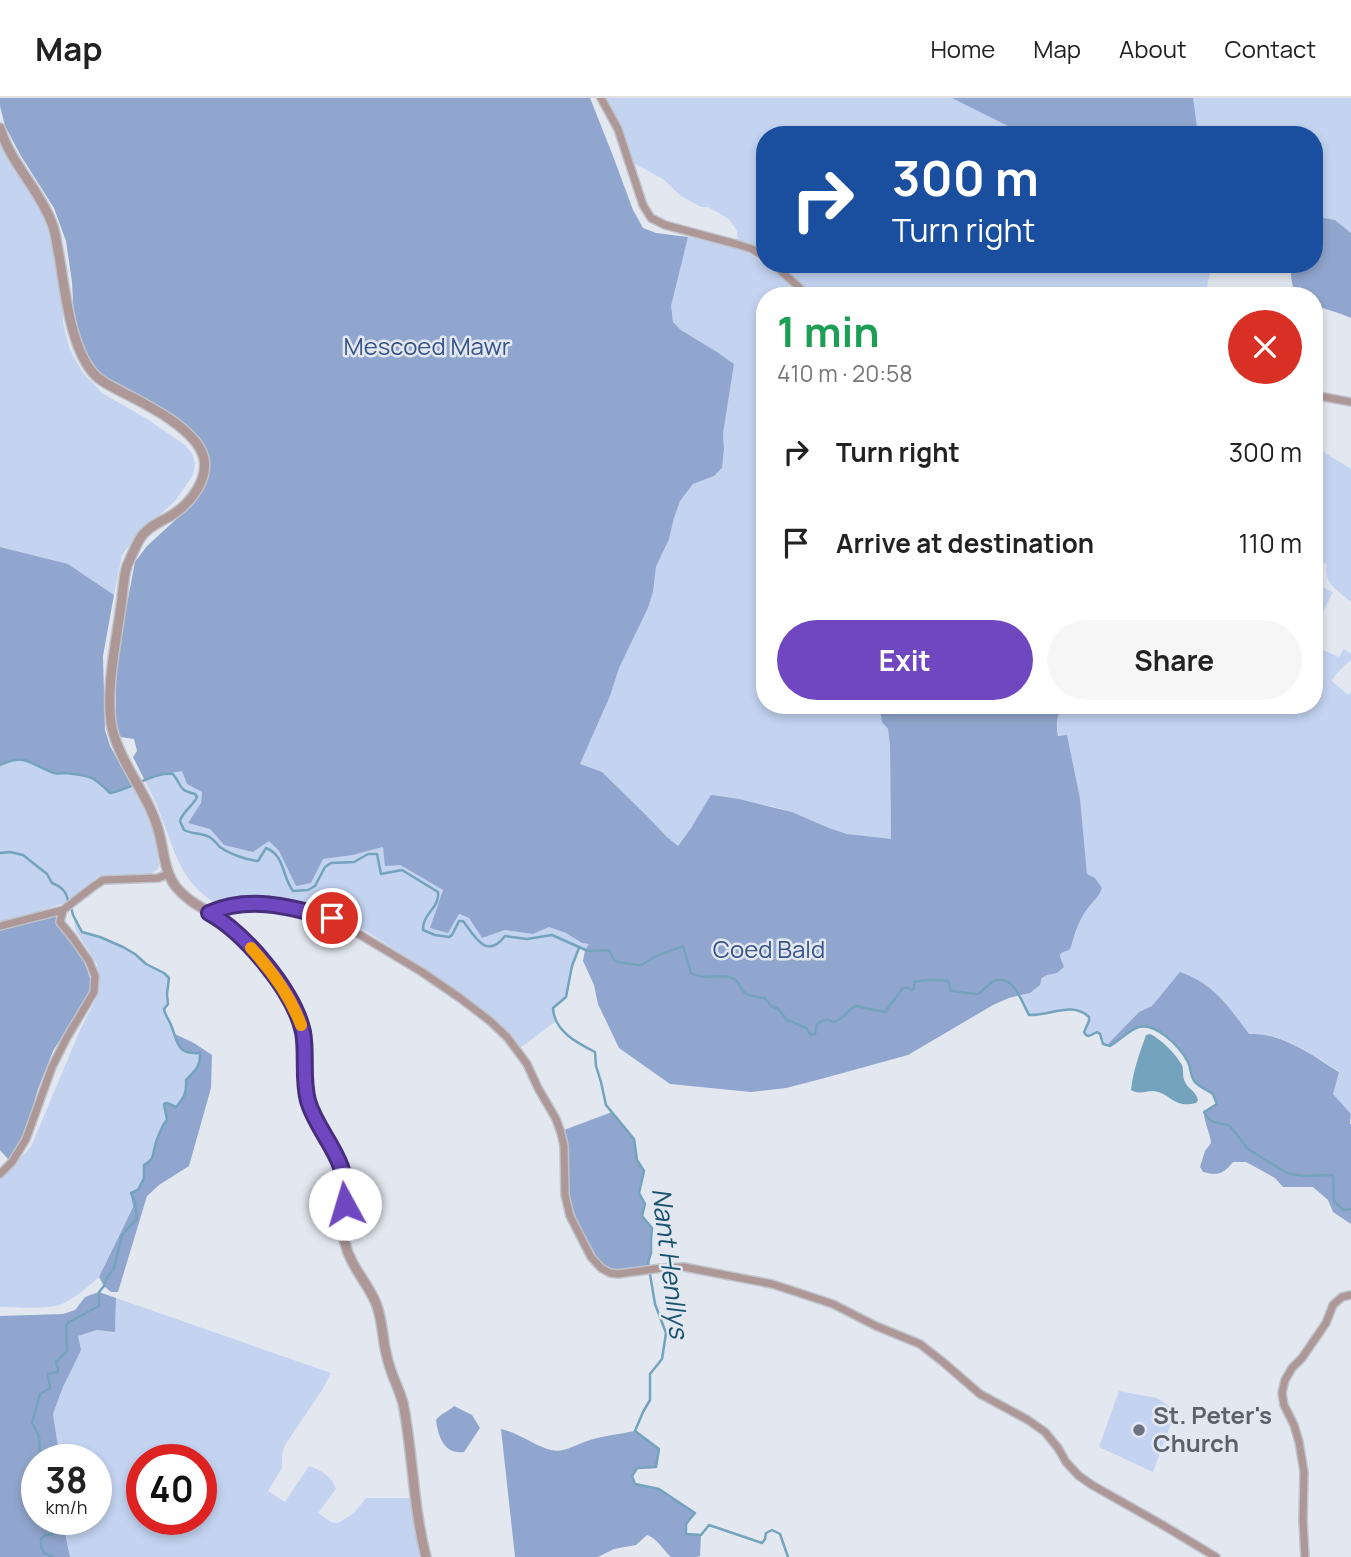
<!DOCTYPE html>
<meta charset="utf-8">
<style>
:root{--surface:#fff;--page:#f6f6f6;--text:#222;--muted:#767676;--line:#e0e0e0;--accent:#6f47c0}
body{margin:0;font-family:Manrope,sans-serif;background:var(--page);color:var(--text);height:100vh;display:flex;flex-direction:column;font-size:26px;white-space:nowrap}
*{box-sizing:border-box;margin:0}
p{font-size:23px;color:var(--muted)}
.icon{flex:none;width:38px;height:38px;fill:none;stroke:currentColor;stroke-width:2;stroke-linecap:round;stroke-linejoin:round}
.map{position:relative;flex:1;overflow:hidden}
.panel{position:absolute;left:756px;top:189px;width:567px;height:427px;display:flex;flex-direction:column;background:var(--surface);border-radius:28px;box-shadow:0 4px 10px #0003}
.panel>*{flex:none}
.guide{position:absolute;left:756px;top:28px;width:567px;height:147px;border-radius:28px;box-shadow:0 4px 10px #0003;background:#1a4fa0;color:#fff;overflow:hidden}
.speed{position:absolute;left:21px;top:1346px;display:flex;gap:14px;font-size:35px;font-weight:700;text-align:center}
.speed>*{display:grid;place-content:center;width:91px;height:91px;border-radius:50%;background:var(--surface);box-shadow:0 4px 10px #0003;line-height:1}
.speed small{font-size:18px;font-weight:400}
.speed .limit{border:10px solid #d22;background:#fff;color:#111}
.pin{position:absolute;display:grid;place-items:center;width:60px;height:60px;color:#fff;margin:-30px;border:4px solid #fff;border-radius:50%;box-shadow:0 2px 7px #0007}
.me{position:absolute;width:77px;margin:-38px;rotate:354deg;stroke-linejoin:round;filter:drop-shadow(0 0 5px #0008)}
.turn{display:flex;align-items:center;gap:24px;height:147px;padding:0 21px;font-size:32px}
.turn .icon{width:91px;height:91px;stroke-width:2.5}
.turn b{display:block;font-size:49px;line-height:60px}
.round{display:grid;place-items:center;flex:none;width:74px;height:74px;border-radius:37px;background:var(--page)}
.overview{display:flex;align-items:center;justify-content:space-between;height:119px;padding:0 21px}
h1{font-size:42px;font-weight:700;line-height:52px;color:#1e9e55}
.button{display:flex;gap:14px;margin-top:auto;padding:14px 21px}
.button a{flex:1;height:80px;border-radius:42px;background:var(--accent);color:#fff;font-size:28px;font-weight:700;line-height:80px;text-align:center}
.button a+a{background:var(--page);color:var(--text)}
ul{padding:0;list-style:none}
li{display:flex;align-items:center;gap:21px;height:91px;padding:0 21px}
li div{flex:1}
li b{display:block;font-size:26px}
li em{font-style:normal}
header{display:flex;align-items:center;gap:42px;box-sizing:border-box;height:98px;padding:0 35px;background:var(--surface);border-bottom:2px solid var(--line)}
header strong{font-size:33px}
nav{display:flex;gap:38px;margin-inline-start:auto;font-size:24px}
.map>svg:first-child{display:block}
</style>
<header>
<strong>Map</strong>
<nav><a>Home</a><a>Map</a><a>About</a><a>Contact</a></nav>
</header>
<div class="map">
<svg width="1351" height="1459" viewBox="0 0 1351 1459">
<rect width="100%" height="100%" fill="#e3e8f0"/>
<g fill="#c3d3f0" fill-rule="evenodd">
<polygon points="601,0 1351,0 1351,135 1335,122 1314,118 1314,37 765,37 765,154 738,142 737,133 729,121 708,109 701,109 681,98 663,81 628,62"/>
<polygon points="0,44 42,115 50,133 62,182 63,225 70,252 83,275 102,295 147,321 185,347 193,357 195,367 193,377 176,402 136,439 122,457 114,497 68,466 0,449"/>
<path d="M 688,139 C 742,144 764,162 801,198 L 765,198 L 765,607 L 883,607 L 880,612 L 882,624 L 888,631 L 890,646 L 891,742 L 847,736 L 829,730 L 792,714 L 771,708 L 708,705 L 678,748 L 667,739 L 648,719 L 609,681 L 580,666 L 610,598 L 619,570 L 648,510 L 653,494 L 656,469 L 669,441 L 674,420 L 680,403 L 693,386 L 714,378 L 722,370 L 724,351 L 723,336 L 734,266 L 717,254 L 681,232 L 673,224 L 670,208 Z"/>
<polygon points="779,166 1212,166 1205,198 815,198"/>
<path d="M 1314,348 L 1351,371 L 1351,504 C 1338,492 1323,486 1327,466 L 1318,463 L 1314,467 Z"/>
<polygon points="1314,485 1333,494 1314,532"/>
<path d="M 1314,548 L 1339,559 L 1344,551 L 1351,556 L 1351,562 C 1346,566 1334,577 1332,583 L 1348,597 L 1351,594 L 1351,1016 L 1332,996 L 1339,973 C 1312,957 1282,933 1249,937 L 1152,908 L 1139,914 L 1107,947 L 1103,946 L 1100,936 L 1097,934 L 1089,938 L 1086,937 L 1084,934 L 1089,919 C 1072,903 1050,918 1029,917 L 1020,898 C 1027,896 1035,893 1040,886 C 1041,884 1041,882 1043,880 C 1046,876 1057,875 1064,869 L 1060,858 L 1061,855 L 1069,852 L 1071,849 C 1075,834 1079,822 1088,810 C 1093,803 1100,798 1102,790 L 1087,776 L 1080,700 L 1067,638 L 1059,638 C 1056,626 1056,618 1064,607 L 1314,607 Z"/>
<polygon points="18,662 27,662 54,675 86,677 93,679 116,694 132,688 154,732 159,768 158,771 150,776 113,777 97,779 68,804 8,823 0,824 0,667 9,663"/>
<path d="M 183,672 L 202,694 L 201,705 L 188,725 L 210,731 L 224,747 L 269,743 L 279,753 L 296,787 L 311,785 L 322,761 L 353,757 L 383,749 L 400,767 L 443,792 L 431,831 L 458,816 L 469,820 L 482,840 L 505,832 L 533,836 L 549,829 L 566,835 L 582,845 L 590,846 L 585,852 L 578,850 L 572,868 L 566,899 L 553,910 L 556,923 L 520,950 L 516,943 L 498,924 L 455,891 L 371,836 L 337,817 L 281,803 L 254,800 L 213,804 C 178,779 176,755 161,718 C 157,706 151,694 145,683 L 158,677 Z"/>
<path d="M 73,817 L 82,834 L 100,839 L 123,849 L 135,856 L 146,866 L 164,875 L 169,880 L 167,896 L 168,906 L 164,911 C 165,918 169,921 171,927 C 178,943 176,958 200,955 C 201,972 187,997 176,1009 L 167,1005 L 167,1022 C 163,1025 156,1043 155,1048 C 152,1059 155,1060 144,1067 L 144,1080 L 138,1092 L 134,1093 L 133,1108 L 99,1179 C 89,1188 75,1200 62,1206 C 48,1212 17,1209 0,1209 L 0,1080 L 31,1049 L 80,932 L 99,895 L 97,866 L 76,833 Z"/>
<path d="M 116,1200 L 331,1275 L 322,1292 L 285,1347 L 282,1356 L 282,1370 L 268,1393 L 285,1404 L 309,1368 C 322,1373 331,1377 336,1391 L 318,1415 L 331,1424 L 338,1425 L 354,1415 L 366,1400 L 411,1400 L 423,1459 L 70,1459 L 62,1421 L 96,1421 L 96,1362 L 58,1361 L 59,1355 L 53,1316 L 63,1289 L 77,1238 L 97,1232 L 115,1233 ZM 142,1362 L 201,1362 L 201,1421 L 142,1421 Z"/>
<polygon points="1119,1293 1157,1300 1170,1309 1173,1320 1153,1374 1099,1349"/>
</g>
<g fill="#91a6ce">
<path d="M 0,0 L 590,0 L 613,58 L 633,112 L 643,130 L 656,135 L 688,139 L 671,208 L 673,224 L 681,232 L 717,254 L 734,266 L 723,336 L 724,351 L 722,370 L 714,378 L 693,386 L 680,403 L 674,420 L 669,441 L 656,469 L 653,494 L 648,510 L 619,570 L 610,598 L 580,666 L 602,674 L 648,719 L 667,739 L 678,748 L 691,730 L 711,697 L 739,701 L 792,714 L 829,730 L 847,736 L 891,741 L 890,647 L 888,631 L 882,624 L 880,612 L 883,607 L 1064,607 C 1056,618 1056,625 1058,638 L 1067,637 L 1080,700 L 1087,776 L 1095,780 L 1102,790 C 1100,798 1093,803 1088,810 C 1079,822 1075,834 1071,849 L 1069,852 L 1061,855 L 1060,858 L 1064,869 L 1057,875 L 1047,877 L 1042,880 L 1040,887 L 1030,895 L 1009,900 L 993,907 L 908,957 L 821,981 L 786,990 L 751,994 L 670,986 L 619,950 L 598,906 L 594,887 L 583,863 L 585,852 L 589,846 L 582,845 L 566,835 L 549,829 L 533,836 L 505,832 L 482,840 L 469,820 L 459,816 L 448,835 L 430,830 L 443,792 L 400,767 L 385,768 L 383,749 L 353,757 L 323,761 L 311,785 L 296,788 L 279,753 L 269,743 L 253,754 L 224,747 L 210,731 L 188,725 L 201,705 L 202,694 L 187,686 L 182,673 L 158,677 L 145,683 L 133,659 L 137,653 L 134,641 L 120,639 L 116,632 L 116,564 L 135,464 L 147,448 L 183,415 L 202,388 L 208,373 L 196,339 L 109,283 L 94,268 L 84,252 L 74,223 L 72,184 L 66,143 L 54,110 L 21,58 L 5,28 L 0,8 Z"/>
<polygon points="952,0 1193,0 1198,37 1026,37"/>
<path d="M 1314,118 L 1335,122 L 1351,135 L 1351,220 C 1339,214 1325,212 1314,206 L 1314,198 C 1310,198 1306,199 1302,198 C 1290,194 1291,176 1291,166 L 1314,166 Z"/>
<path d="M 0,449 L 68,466 L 114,497 L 103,558 L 105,632 L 110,648 L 132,688 L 110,695 C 92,677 90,678 65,675 C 61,675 57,676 54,675 C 32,668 26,654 0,667 Z"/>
<polygon points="56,817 56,826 72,844 84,863 90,880 90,894 53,953 38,991 26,1032 9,1062 0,1052 0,833 32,821"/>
<path d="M 1180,874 C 1214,886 1228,908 1249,936 C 1282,934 1312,957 1339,974 L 1333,996 L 1351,1016 L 1350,1026 L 1351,1026 L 1351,1126 L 1333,1114 L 1328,1102 L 1313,1089 L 1283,1089 L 1275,1080 L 1246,1064 L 1233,1064 C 1223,1076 1219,1078 1203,1074 L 1200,1069 L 1205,1053 L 1211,1045 C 1210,1034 1204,1025 1204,1014 L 1216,1006 L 1213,996 C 1207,992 1200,989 1195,984 C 1190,978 1191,970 1188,964 C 1180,949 1155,922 1136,930 C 1129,933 1118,943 1110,948 L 1107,947 L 1139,914 L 1152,908 Z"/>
<path d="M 175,936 L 194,945 L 212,957 L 211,990 L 189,1068 L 159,1087 L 147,1098 L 118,1194 L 111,1194 L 104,1188 L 99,1179 L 133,1109 L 131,1095 L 138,1092 C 143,1084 145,1077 144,1067 C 155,1060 152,1059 155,1048 C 156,1042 163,1025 167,1021 L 164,1006 L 167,1005 L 176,1009 C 184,1000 187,994 186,982 L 199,968 L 200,956 C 183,956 178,953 175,936 Z"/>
<path d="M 612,1014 L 634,1041 L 637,1062 L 644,1073 L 639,1095 L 645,1106 L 642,1118 L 652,1130 C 651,1139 653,1149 651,1157 C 650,1161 649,1164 649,1168 L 616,1172 L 601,1167 L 577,1123 L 568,1096 L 564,1032 Z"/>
<polygon points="99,1194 116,1200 115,1234 97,1232 78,1238 81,1252 63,1289 53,1316 59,1355 58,1361 37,1362 37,1421 62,1421 70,1459 0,1459 0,1218 63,1216 75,1212 85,1199"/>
<path d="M 454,1308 L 472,1317 L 480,1330 L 464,1354 C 444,1357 438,1338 436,1322 C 441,1315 448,1314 454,1308 Z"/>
<path d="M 501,1331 C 519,1335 533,1347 551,1352 C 564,1355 575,1347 587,1343 C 602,1338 619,1336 635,1333 L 659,1351 L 656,1369 L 637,1370 L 632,1378 L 635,1385 L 659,1391 L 695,1415 L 686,1426 L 686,1436 L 701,1437 L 700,1458 L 696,1459 L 671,1459 C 663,1452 657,1440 647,1437 L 636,1447 L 614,1451 L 598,1459 L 515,1459 Z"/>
</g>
<path fill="#73a3bd" d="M 1150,936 C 1161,941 1176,956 1182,967 C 1184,972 1182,979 1185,984 C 1188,991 1196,993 1198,1002 L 1196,1005 C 1173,1011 1171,995 1153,993 C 1145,993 1140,997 1131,992 C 1133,973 1140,954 1146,937 Z"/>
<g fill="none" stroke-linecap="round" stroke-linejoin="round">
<g stroke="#73a3bd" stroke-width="2.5">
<path d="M 0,667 C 26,654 32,668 54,675 C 57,676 61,675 65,675 C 90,678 92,677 110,695 C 130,692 154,673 173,676 C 183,689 178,692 195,696 L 197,699 C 193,708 183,713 180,723 L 184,732 C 192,736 200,735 207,738 C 212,739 216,745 220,749 C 230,756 246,762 258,763 L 266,750 C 285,757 282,779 293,793 L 308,792 L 315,788 L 325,769 L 331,765 L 354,764 L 368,756 L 377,756 L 381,776 L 402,772 L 438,794 C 440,810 422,816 423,832 L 435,837 L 449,839 L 452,837 L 459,823 L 463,823 C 474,837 486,863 505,838 L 527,841 L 552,837 L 588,853 L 609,852 L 614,862 L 617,864 L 638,867 L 642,867 L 656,858 L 683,848 L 691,875 C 706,883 715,876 729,879 C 739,881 738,888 744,894 C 749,899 759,899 765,900 L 771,908 L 778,911 L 787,922 L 806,930 L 811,937 L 815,936 L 817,926 C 823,922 827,920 833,924 C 843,922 847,912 856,908 L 885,914 L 903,890 L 906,889 L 912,892 L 914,891 L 914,884 C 920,882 941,881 948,883 L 951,893 L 978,896 C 984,893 989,884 996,882 C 1014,877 1022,905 1029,917 C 1050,918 1072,903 1089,919 L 1089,923 L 1084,934 L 1086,937 L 1089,938 L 1097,934 L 1100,936 L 1103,946 L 1110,948 C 1118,943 1129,933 1136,930 C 1155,922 1180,949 1188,964 C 1191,970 1190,978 1195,984 C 1200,989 1207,992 1213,996 L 1217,1006 L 1204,1014 C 1212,1028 1217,1023 1230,1028 L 1248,1051 L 1287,1075 L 1302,1078 L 1333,1077 L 1334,1103 L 1343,1112 L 1351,1111"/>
<path d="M 0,755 L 10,754 L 23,757 L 47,776 L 52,785 C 62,789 67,794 68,804"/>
<path d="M 579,850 L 572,868 L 566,899 L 553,910 C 554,933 577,945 595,954 L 596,968 L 601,984 L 606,1007 L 634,1041 L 637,1062 L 644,1073 L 639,1095 L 645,1106 L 642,1118 L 652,1130 L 651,1142 L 651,1155 L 648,1164 L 655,1206 L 666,1235 L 662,1261 L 650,1276 L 650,1302 L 643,1314 L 635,1333 L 659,1351 L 656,1369 L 637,1370 L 632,1378 L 635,1386 L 659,1391 L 695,1415 L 686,1426 L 686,1436 L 701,1437 L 709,1427 L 762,1445 L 765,1441 L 766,1435 L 772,1432 L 780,1436 L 788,1459"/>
<path d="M 38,1362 L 40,1357 L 39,1338 L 32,1325 L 40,1296 L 50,1290 L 48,1276 L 58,1274 L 58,1271 L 56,1264 L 67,1253 L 66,1228 L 69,1224 L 99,1208 L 99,1194 L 104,1188 L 106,1181 L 114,1170 L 122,1138 L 127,1131 L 137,1121 L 135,1105 L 131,1095 L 138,1092 L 144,1080 L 144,1067 C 155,1060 152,1059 155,1048 C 156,1043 163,1025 167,1022 L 164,1006 L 167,1005 L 176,1009 C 184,1000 187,994 186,982 C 195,973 201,968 200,955 C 176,957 178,944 171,927 C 169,921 165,918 164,911 L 168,906 L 167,896 L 169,880 L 164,875 L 146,866 L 135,856 L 123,849 L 100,839 L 82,834 L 73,817 L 71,809"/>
<polyline points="37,1363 32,1372 37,1374"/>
<polyline points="37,1395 29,1407 32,1411 37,1412"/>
<polyline points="52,1421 52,1436 45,1437 41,1441 41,1448 44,1455 53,1459"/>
</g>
<g stroke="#bfc3ca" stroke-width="10">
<g id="minor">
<polyline points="601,0 618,31 643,107 651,120 665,127 736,146 752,151 765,159"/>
<polyline points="773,166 809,198"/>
<polyline points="1314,297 1351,304"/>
<polyline points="209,815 224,808 258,805 277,807 332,820 422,874 460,900 490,923 507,939 527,966 538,990 556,1021 561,1035 564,1048 565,1097 570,1118 591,1159 601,1170 610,1175 618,1176 662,1170 684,1169 772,1186 833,1206 876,1228 920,1246 943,1264 980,1296 1028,1322 1045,1334 1058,1350 1066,1364 1079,1378 1092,1387 1161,1426 1216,1459"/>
<polyline points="0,828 63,812 94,788 103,782 158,780 168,776"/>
<polyline points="0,1076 12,1064 26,1041 52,969 66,941 94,894 95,878 89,863 73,840 60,824 63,812"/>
<polyline points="1305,1459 1303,1423 1304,1374 1299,1344 1294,1327 1284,1307 1282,1295 1285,1282 1292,1270 1302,1260 1326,1225 1333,1207 1342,1199 1351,1197"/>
</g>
</g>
<g stroke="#bfc3ca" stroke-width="12">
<path id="tertiary" d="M 0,30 C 10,64 38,90 51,123 C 54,130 56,139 57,147 C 65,185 68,250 96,278 C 103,285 115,290 124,295 C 148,307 199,333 204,361 C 208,382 191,404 175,415 C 164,423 149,427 141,439 C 137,445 130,461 127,468 C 123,480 123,496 121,508 C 116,545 105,595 112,630 C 121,668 150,698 159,735 C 164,753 164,773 176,789 C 189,805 206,811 222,822 C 250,843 285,886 298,918 C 309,946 301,977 310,1006 C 317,1030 335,1049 342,1072 C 350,1096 340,1121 345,1145 C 350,1167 366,1183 375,1203 C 383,1220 382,1241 387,1259 C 390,1275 399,1290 403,1305 C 413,1356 413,1409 426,1459"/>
</g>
<use href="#minor" stroke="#ae9797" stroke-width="7"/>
<use href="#tertiary" stroke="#ae9797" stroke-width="9"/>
</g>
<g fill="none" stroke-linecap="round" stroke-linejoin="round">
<g stroke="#482e7d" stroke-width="18">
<path id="route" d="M 332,820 C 291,809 249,797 209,815 C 245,835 294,893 303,934 C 307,956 302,980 308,1003 C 315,1027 333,1046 341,1069 C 346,1082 345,1094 345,1106"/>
</g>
<use href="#route" stroke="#6f47c0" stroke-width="12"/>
<path stroke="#f59e0b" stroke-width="12" d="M 251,850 C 272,873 290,897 301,927"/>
</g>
<circle fill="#6b7280" stroke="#e3e8f0" stroke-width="2.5" cx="1139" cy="1332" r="7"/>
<g text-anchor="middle" stroke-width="5" stroke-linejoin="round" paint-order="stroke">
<g font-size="24" fill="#385489" stroke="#e3e8f0">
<text x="427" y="257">Mescoed Mawr</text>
<text x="769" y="860">Coed Bald</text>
</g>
<g font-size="24" font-weight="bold" fill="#5b616d" stroke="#e3e8f0" text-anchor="start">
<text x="1153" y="1326">St. Peter's<tspan x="1153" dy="28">Church</tspan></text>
</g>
<g font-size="26" font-style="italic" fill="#17536f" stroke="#e3e8f0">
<text transform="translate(670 1165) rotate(83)" y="9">Nant Henllys</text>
</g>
</g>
</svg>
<div class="speed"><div>38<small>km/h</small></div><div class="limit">40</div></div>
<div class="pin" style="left:332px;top:820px;background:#d93025"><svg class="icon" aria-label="arrive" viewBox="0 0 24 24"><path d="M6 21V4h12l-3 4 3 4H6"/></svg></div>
<svg class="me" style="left:345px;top:1106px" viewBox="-20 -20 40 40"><circle r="19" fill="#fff"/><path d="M0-13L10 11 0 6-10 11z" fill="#6f47c0"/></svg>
<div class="guide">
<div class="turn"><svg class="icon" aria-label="right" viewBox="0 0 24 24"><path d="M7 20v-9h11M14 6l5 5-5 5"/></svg><div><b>300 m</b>Turn right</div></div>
</div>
<section class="panel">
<div class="overview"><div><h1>1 min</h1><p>410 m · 20:58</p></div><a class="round" style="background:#d93025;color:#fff"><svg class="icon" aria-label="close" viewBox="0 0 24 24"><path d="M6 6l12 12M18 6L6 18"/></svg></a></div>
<ul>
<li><svg class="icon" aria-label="right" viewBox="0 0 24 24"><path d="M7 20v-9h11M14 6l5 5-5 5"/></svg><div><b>Turn right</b></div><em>300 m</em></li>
<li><svg class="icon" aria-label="arrive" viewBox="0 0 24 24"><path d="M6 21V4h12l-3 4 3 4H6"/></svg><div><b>Arrive at destination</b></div><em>110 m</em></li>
</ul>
<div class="button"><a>Exit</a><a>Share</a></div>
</section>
</div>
